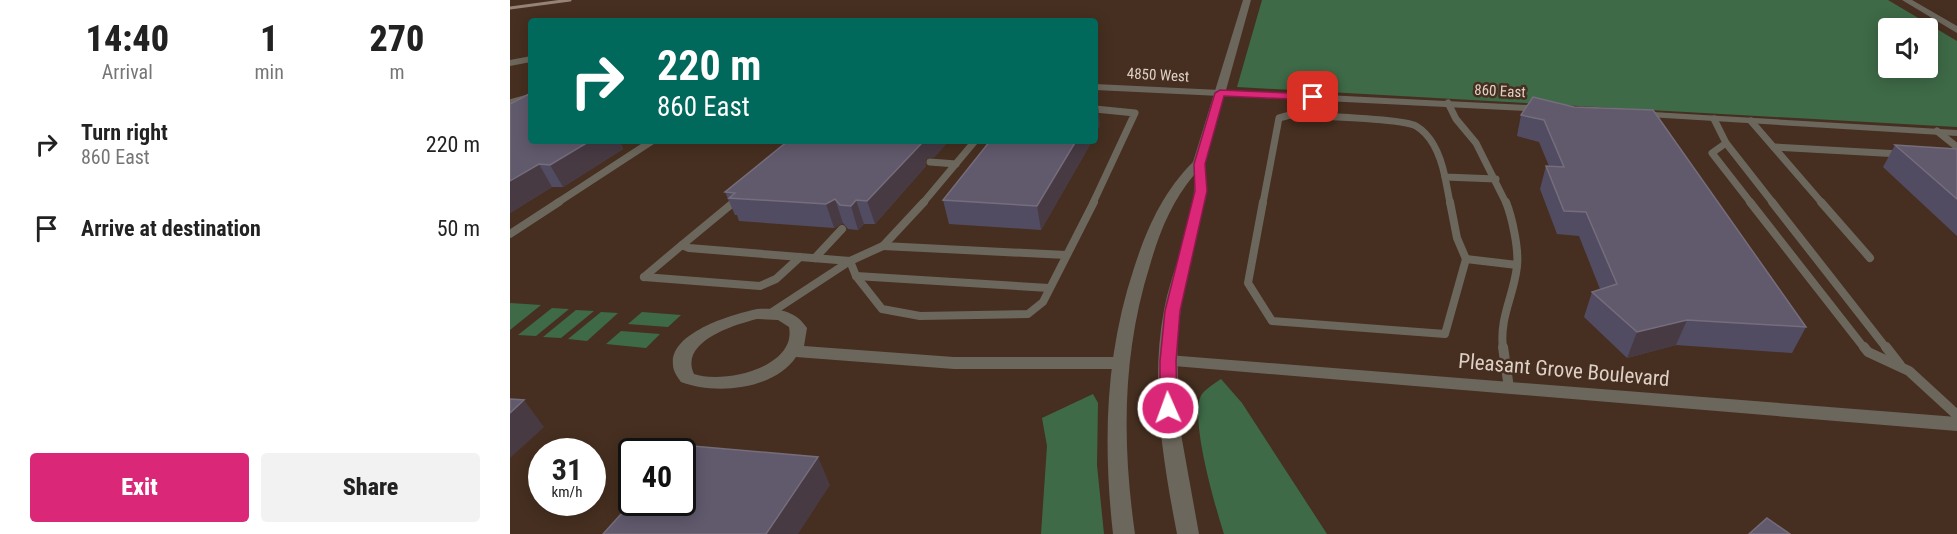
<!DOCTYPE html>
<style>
:root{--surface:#fff;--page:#f2f2f2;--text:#222;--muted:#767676;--accent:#db2777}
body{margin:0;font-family:"Roboto Condensed",sans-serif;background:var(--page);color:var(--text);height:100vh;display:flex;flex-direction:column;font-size:22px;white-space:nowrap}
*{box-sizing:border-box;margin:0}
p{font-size:20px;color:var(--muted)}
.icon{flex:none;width:33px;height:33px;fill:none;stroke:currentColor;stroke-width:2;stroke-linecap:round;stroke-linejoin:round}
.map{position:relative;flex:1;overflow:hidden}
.sheet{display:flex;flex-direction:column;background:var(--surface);width:510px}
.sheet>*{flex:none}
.top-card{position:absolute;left:18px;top:18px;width:570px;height:126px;border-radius:6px;box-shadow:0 3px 15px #0003;background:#00695c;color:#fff;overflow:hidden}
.controls{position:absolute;left:1368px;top:18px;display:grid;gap:12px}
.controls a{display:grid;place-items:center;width:60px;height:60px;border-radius:6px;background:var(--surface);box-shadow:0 3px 15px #0003;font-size:30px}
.speed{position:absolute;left:18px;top:438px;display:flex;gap:12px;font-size:30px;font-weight:700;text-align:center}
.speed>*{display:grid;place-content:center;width:78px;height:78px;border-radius:50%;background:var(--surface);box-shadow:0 3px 15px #0003;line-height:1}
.speed small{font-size:15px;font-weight:400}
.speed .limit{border:3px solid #111;border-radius:9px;background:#fff;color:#111}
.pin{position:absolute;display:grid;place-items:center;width:51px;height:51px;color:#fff;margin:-26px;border-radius:12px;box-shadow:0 3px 9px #0006}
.me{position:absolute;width:66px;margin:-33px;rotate:358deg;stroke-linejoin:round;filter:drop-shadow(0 0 4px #0008)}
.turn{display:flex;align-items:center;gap:21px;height:126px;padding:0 30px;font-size:27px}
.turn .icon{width:78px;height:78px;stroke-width:2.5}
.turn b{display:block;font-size:42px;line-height:51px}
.eta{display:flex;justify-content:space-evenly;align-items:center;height:102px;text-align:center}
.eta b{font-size:36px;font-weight:800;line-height:42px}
.primary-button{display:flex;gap:12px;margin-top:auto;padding:12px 30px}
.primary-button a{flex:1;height:69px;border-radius:6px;background:var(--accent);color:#fff;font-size:24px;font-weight:800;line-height:69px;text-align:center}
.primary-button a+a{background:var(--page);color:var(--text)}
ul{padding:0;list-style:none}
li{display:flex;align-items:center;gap:18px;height:84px;padding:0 30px}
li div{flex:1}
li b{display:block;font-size:22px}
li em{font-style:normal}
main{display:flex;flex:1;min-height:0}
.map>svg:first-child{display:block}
</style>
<main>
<section class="sheet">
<div class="eta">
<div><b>14:40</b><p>Arrival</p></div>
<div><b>1</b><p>min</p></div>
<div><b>270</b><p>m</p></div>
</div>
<ul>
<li><svg class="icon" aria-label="right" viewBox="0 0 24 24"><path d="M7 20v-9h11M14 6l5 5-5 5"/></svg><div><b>Turn right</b><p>860 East</p></div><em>220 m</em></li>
<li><svg class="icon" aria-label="arrive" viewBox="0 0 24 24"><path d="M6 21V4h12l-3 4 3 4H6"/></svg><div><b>Arrive at destination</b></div><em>50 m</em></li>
</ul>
<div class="primary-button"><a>Exit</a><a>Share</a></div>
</section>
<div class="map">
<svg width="1447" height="534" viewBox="0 0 1447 534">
<rect width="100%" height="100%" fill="#462f20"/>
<g fill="#3e6a47" fill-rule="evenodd">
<path d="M 752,0 L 1378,0 L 1447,41 L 1447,127 L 727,87 ZM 1378,28 L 1418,28 L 1418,68 L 1378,68 Z"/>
<polygon points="0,303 31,305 0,330"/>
<polygon points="42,308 59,309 26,336 8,335"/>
<polygon points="66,310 84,311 51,338 33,337"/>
<polygon points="91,312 108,313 77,341 58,339"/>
<polygon points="132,312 171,315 158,327 118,324"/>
<polygon points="111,331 150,334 136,348 96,344"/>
<path d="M 711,379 L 732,403 L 817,534 L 714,534 C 706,509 678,414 692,394 C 697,388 705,383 711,379 Z"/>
<polygon points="583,394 588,403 587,465 594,534 531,534 537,446 532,418"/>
</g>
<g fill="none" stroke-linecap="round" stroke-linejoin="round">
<g stroke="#6c675c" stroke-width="7">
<polyline points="0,103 21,97"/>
<polyline points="938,103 946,119 966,143 996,203"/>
<polyline points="1204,119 1216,143 1202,153 1241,203"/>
<polyline points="1241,121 1312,203"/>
<polyline points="1427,131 1447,147"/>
<polyline points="1216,143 1263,203"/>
<polyline points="1264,147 1390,154"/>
<polyline points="420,162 446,164"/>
<polyline points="935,177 940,203"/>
<polyline points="47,203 142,141"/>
<polyline points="222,203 227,199"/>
<polyline points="413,203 465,141"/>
<polyline points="583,203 625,113 585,109"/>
<path d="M 753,203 L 769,118 L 780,115 C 802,116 892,118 906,126 C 923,136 931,158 935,177 L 986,179"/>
</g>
<g stroke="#6c675c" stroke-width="8">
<polyline points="224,202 172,245 179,248 340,261 346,276 372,309 410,316 518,314 533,302 584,202"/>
<polyline points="753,202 738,283 762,321 935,334 956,259 1007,265"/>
<polyline points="940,202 947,238 956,259"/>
<polyline points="1240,202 1355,349"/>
<polyline points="1262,202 1377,349"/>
<polyline points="1311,202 1360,258"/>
<polyline points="0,234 49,202"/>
<polyline points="373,246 556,255"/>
<polyline points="305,258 332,229"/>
<polyline points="346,276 539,288"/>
<polyline points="134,277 250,286 266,279 290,257"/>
<polyline points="134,277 172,245"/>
<polyline points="259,314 340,261 373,246 414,202"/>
<path d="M 993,349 C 989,317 1004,296 1007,266 C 1009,249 1002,217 996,202"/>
</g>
<g stroke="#6c675c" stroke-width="10">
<polyline points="993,347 999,388"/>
<polyline points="1354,347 1358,352 1399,371 1447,415"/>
<polyline points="1376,347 1390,365"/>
</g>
<g fill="#6c675c" fill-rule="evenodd">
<polygon points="21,56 21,62 0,66 0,60"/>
<polygon points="585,84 710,90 715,93 710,96 585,90"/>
<path d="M 247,309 C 267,308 285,310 297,328 L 294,346 L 444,357 L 609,357 L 615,359 L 618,363 L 615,367 L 609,369 L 444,369 L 286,357 C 264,390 205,395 171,382 C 168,378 163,371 163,365 C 159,332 224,314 247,309 ZM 247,319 L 268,320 L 279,327 C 287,368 213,384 184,374 C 169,342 223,325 247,319 Z"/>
<polygon points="658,355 1447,417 1447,431 652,365 649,361 652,357"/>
</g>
<g fill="#6c675c" fill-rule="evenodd">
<path d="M 733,0 L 741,0 L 716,90 L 1037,106 L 1042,109 L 1037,112 L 714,96 L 695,163 L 696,197 L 673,294 L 667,339 L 669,423 L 689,534 L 667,534 C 653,461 640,384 654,310 C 662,266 687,221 684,175 C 662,201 649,233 640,265 C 612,354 612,443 625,534 L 603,534 C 593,444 595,355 624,268 C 637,228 653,192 683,162 Z"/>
<polygon points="1392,0 1402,0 1447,26 1447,33"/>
<polygon points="1126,111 1447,130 1447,136 1122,116 1120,114"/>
</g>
<polyline stroke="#968377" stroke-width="3" points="0,8 60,0"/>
</g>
<g fill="#524c63">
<polygon points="1023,97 1296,327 1282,353 1166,345 1117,358 1074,317 1082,292 1090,289 1069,236 1047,234 1030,189 1036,166 1039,166 1029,142 1007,136 1011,115"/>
<polygon points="0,104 110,142 113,149 53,187 42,187 0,213"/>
<polygon points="582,141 531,230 439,224 433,200"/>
<polygon points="1385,145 1447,149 1447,236 1373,167"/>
<polygon points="425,157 416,158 416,166 365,224 354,224 348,230 338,229 333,223 324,228 229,221 227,215 225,215 215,192"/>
</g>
<g fill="#473a43">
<polygon points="588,105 590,126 585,135 585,110"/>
<polygon points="80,141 113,141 110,142 113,149 53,187 40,165"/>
<polygon points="411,141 439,141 425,157 416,158 416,166 365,224 357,201"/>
<polygon points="566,141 582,141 531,230 527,206"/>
<polygon points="29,164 42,187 0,213 0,181"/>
<polygon points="325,199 333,223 324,228 316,204"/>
<polygon points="346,200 354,224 348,230 341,206"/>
<polygon points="1177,320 1166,345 1117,358 1127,332"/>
<polygon points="14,400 34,427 0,458 0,413"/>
<polygon points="308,457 320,485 288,534 256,534"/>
</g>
<g fill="#615a6d" stroke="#756d7b" stroke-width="1.5">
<polygon points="21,93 21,141 80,141 40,165 29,164 0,181 0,104"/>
<polygon points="1023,97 1064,107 1143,110 1296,327 1177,320 1127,332 1082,292 1107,284 1076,212 1054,211 1036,166 1054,167 1034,120 1011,115"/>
<polygon points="278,141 411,141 411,144 357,201 346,200 341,206 330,205 325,199 316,204 219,198 225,193 215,192"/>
<polygon points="480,141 566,141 527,206 433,200"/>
<polygon points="1385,145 1447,149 1447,199"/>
<polygon points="0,399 14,400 0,413"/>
<polygon points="171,445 308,457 256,534 93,534 122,502 172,502 172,452 165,452"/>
<polygon points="1257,518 1280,534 1239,534"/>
</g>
<polygon fill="#db2777" stroke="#8e194d" stroke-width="1.5" points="710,90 803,94 808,97 803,100 714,96 695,164 697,191 670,311 666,361 667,408 664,413 658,414 652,413 650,408 650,361 655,311 685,191 684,164 705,93"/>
<g text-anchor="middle" stroke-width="5" stroke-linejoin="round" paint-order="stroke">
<g font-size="15" fill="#dfd0c7" stroke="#462f20">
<text transform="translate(648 75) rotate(3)" y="5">4850 West</text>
<text transform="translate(990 91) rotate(3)" y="5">860 East</text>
</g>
<g font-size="21" fill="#dfd0c7" stroke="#462f20">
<text transform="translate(1054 370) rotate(5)" y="7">Pleasant Grove Boulevard</text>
</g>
</g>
</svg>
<div class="controls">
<a><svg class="icon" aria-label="sound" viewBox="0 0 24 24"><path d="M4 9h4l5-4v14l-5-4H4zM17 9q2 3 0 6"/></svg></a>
</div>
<div class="speed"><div>31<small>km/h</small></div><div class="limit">40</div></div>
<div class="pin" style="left:803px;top:97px;background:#d93025"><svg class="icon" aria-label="arrive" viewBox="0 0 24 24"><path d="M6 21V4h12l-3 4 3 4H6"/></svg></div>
<svg class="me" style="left:658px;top:408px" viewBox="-20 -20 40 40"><circle r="17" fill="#db2777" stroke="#fff" stroke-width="3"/><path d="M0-11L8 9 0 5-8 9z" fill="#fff"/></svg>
<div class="top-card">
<div class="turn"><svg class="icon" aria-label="right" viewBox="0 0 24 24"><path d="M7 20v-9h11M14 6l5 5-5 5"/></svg><div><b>220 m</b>860 East</div></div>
</div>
</div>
</main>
